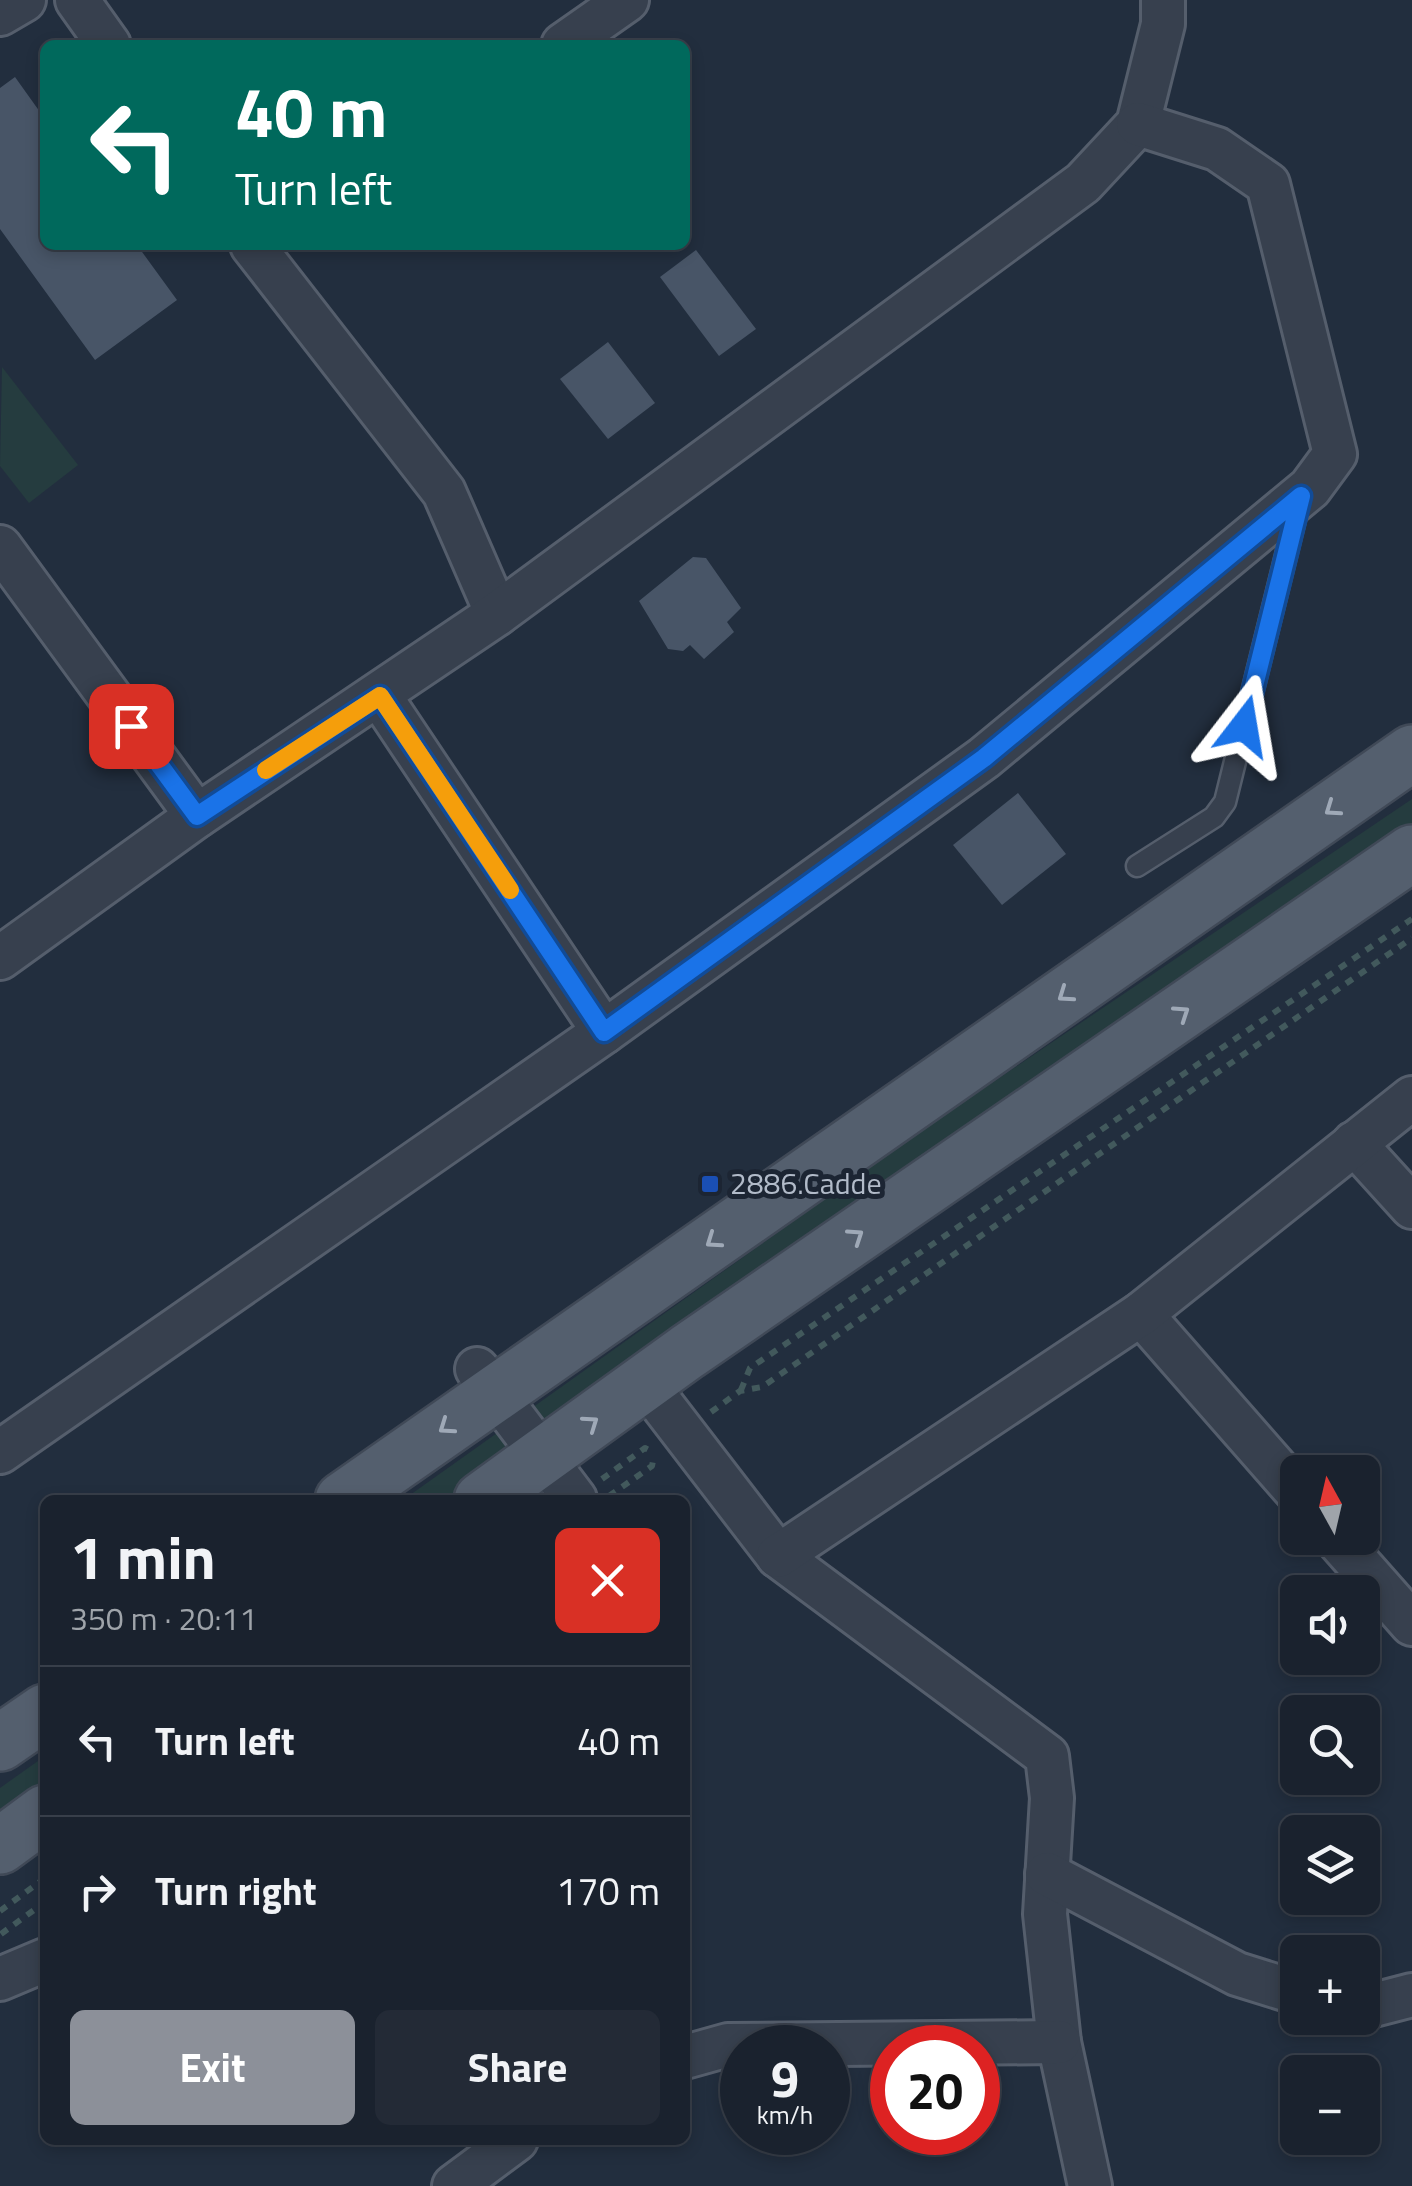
<!DOCTYPE html>
<meta charset="utf-8">
<style>
:root{--surface:#1a222e;--page:#232a36;--text:#f1f3f6;--muted:#9fa4aa;--line:#383f4a;--accent:#8c9099}
body{margin:0;font-family:"Titillium Web",sans-serif;background:var(--page);color:var(--text);height:100vh;display:flex;flex-direction:column;font-size:38px;white-space:nowrap}
*{box-sizing:border-box;margin:0}
p{font-size:32px;color:var(--muted)}
.icon{flex:none;width:55px;height:55px;fill:none;stroke:currentColor;stroke-width:2;stroke-linecap:round;stroke-linejoin:round}
.map{position:relative;flex:1;overflow:hidden}
.details{position:absolute;left:40px;top:1495px;width:650px;height:650px;display:flex;flex-direction:column;background:var(--surface);border-radius:15px;box-shadow:0 5px 15px #0003,0 0 0 2px var(--line)}
.details>*{flex:none}
.guide{position:absolute;left:40px;top:40px;width:650px;height:210px;border-radius:15px;box-shadow:0 5px 15px #0003,0 0 0 2px var(--line);background:#00695c;color:#fff;overflow:hidden}
.needle{width:65px;rotate:352deg}
.buttons{position:absolute;left:1280px;top:1455px;display:grid;gap:20px}
.buttons a{display:grid;place-items:center;width:100px;height:100px;border-radius:15px;background:var(--surface);box-shadow:0 5px 15px #0003,0 0 0 2px var(--line);font-size:50px}
.speed{position:absolute;left:720px;top:2025px;display:flex;gap:20px;font-size:50px;font-weight:700;text-align:center}
.speed>*{display:grid;place-content:center;width:130px;height:130px;border-radius:50%;background:var(--surface);box-shadow:0 5px 15px #0003,0 0 0 2px var(--line);line-height:1}
.speed small{font-size:25px;font-weight:400}
.speed .limit{border:15px solid #d22;background:#fff;color:#111}
.pin{position:absolute;display:grid;place-items:center;width:85px;height:85px;color:#fff;margin:-42px;border-radius:20px;box-shadow:0 5px 15px #0006}
.me{position:absolute;width:110px;margin:-55px;rotate:14deg;stroke-linejoin:round;filter:drop-shadow(0 0 8px #0008)}
.turn{display:flex;align-items:center;gap:35px;height:210px;padding:0 30px;font-size:45px}
.turn .icon{width:130px;height:130px;stroke-width:2.5}
.turn b{display:block;font-size:70px;line-height:85px}
.round{display:grid;place-items:center;flex:none;width:105px;height:105px;border-radius:15px;background:var(--page)}
.overview{display:flex;align-items:center;justify-content:space-between;height:170px;padding:0 30px}
h1{font-size:60px;font-weight:700;line-height:75px}
.action{display:flex;gap:20px;margin-top:auto;padding:20px 30px}
.action a{flex:1;height:115px;border-radius:15px;background:var(--accent);color:#fff;font-size:40px;font-weight:700;line-height:115px;text-align:center}
.action a+a{background:var(--page);color:var(--text)}
ul{padding:0;list-style:none}
li{display:flex;align-items:center;gap:30px;height:150px;padding:0 30px;border-top:2px solid var(--line)}
li div{flex:1}
li b{display:block;font-size:38px}
li em{font-style:normal}
.map>svg:first-child{display:block}
</style>
<div class="map">
<svg width="1412" height="2186" viewBox="0 0 1412 2186">
<rect width="100%" height="100%" fill="#222e3e"/>
<g fill="#253c3f">
<polygon points="2,367 78,465 29,503 0,466"/>
<polygon points="1412,799 1412,826 656,1350 445,1500 403,1500 906,1141"/>
<polygon points="45,1756 45,1785 0,1817 0,1788"/>
</g>
<g fill="#485567">
<polygon points="15,77 45,119 45,245 137,245 177,300 95,360 0,229 0,88"/>
<polygon points="696,250 756,329 719,356 660,277"/>
<polygon points="608,342 655,403 608,439 560,379"/>
<polygon points="693,557 706,558 741,608 727,622 734,632 704,659 690,645 683,651 668,649 639,601"/>
<polygon points="1018,793 1066,854 1002,905 953,845"/>
</g>
<g fill="none" stroke-linecap="round" stroke-linejoin="round">
<g stroke="#555e6c" stroke-width="25">
<polyline id="lane" points="1137,866 1214,817 1225,802 1298,507"/>
</g>
<g stroke="#555e6c" stroke-width="48">
<g id="street">
<polyline points="77,0 109,45"/>
<polyline points="0,14 24,0"/>
<polyline points="563,45 627,0"/>
<polyline points="252,245 444,492 497,614"/>
<polyline points="0,547 197,816"/>
<polyline points="379,695 604,1032"/>
<polyline points="0,958 197,816 497,614 1083,183 1138,124 1163,24 1163,0"/>
<polyline points="1354,1143 1412,1207"/>
<polyline points="1141,1314 1298,1493"/>
<polyline points="477,1369 575,1499"/>
<polyline points="646,1384 778,1556 1047,1756 1052,1798 1045,1914 1059,2042 1090,2186"/>
<polyline points="0,1452 604,1032 984,758 1310,488 1335,454 1268,184 1217,149 1138,124"/>
<polyline points="1336,1538 1412,1624"/>
<polyline points="778,1556 1141,1314 1412,1098"/>
<polyline points="1047,1874 1237,1974 1298,1993"/>
<polyline points="0,1979 45,1960"/>
<polyline points="1362,2008 1412,1995"/>
<polyline points="685,2057 728,2045 1059,2042"/>
<polyline points="454,2186 516,2140"/>
</g>
</g>
<g stroke="#404957" stroke-width="60">
<g id="primary">
<polyline points="343,1500 1412,753"/>
<polyline points="482,1500 687,1352 1412,853"/>
<polyline points="0,1743 45,1712"/>
<polyline points="0,1846 45,1813"/>
</g>
</g>
<g stroke="#42595c" stroke-width="6" stroke-dasharray="8 8" stroke-linecap="butt">
<polyline points="741,1390 750,1368 1412,919"/>
<polyline points="711,1412 740,1391 762,1387 1412,938"/>
<polyline points="602,1479 645,1448 649,1450"/>
<polyline points="609,1496 652,1466 654,1456"/>
<polyline points="0,1911 45,1878"/>
<polyline points="1,1934 45,1902"/>
</g>
<use href="#lane" stroke="#37404e" stroke-width="20"/>
<use href="#street" stroke="#37404e" stroke-width="42"/>
<use href="#primary" stroke="#545f6e" stroke-width="55"/>
</g>
<defs><path id="oneway-chevron" d="M-2-3.5L2.5 0L-2 3.5" fill="none" stroke-width="1.6" stroke-linecap="round" stroke-linejoin="round" transform="scale(2.5)"/></defs>
<g stroke="#9fa9b7">
<use href="#oneway-chevron" transform="translate(1332 809) rotate(145)"/>
<use href="#oneway-chevron" transform="translate(1065 995) rotate(145)"/>
<use href="#oneway-chevron" transform="translate(1182 1013) rotate(-34)"/>
<use href="#oneway-chevron" transform="translate(856 1236) rotate(-34)"/>
<use href="#oneway-chevron" transform="translate(713 1241) rotate(145)"/>
<use href="#oneway-chevron" transform="translate(591 1423) rotate(-35)"/>
<use href="#oneway-chevron" transform="translate(446 1427) rotate(145)"/>
</g>
<g fill="none" stroke-linecap="round" stroke-linejoin="round">
<g stroke="#114b97" stroke-width="25">
<polyline id="route" points="131,726 197,816 380,696 604,1032 984,758 1301,496 1244,726"/>
</g>
<use href="#route" stroke="#1a73e8" stroke-width="18"/>
<polyline stroke="#f59e0b" stroke-width="18" points="266,770 380,696 510,890"/>
</g>
<rect fill="#1a4fb4" stroke="#1c2533" stroke-width="4" x="700" y="1174" width="20" height="20" rx="5"/>
<g text-anchor="middle" stroke-width="10" stroke-linejoin="round" paint-order="stroke">
<g font-size="30" fill="#b2bbc9" stroke="#1c2533" text-anchor="start">
<text x="730" y="1194">2886.Cadde</text>
</g>
</g>
</svg>
<div class="buttons">
<a><svg class="needle" viewBox="-14 -14 28 28"><path d="M0-13l5 13h-10z" fill="#e53935"/><path d="M0 13l5-13h-10z" fill="#9fa4aa"/></svg></a>
<a><svg class="icon" aria-label="sound" viewBox="0 0 24 24"><path d="M4 9h4l5-4v14l-5-4H4zM17 9q2 3 0 6"/></svg></a>
<a><svg class="icon" aria-label="search" viewBox="0 0 24 24"><circle cx="10" cy="10" r="6"/><path d="M15 15l6 6"/></svg></a>
<a><svg class="icon" aria-label="layers" viewBox="0 0 24 24"><path d="M12 4l9 5-9 5-9-5zM3 14l9 5 9-5"/></svg></a>
<a>+</a>
<a>−</a>
</div>
<div class="speed"><div>9<small>km/h</small></div><div class="limit">20</div></div>
<div class="pin" style="left:131px;top:726px;background:#d93025"><svg class="icon" aria-label="arrive" viewBox="0 0 24 24"><path d="M6 21V4h12l-3 4 3 4H6"/></svg></div>
<svg class="me" style="left:1244px;top:726px" viewBox="-20 -20 40 40"><path d="M0-17L14 15 0 8-14 15z" fill="#1a73e8" stroke="#fff" stroke-width="4"/></svg>
<div class="guide">
<div class="turn"><svg class="icon" aria-label="left" viewBox="0 0 24 24"><path d="M17 20v-9H6M10 6l-5 5 5 5"/></svg><div><b>40 m</b>Turn left</div></div>
</div>
<section class="details">
<div class="overview"><div><h1>1 min</h1><p>350 m · 20:11</p></div><a class="round" style="background:#d93025;color:#fff"><svg class="icon" aria-label="close" viewBox="0 0 24 24"><path d="M6 6l12 12M18 6L6 18"/></svg></a></div>
<ul>
<li><svg class="icon" aria-label="left" viewBox="0 0 24 24"><path d="M17 20v-9H6M10 6l-5 5 5 5"/></svg><div><b>Turn left</b></div><em>40 m</em></li>
<li><svg class="icon" aria-label="right" viewBox="0 0 24 24"><path d="M7 20v-9h11M14 6l5 5-5 5"/></svg><div><b>Turn right</b></div><em>170 m</em></li>
</ul>
<div class="action"><a>Exit</a><a>Share</a></div>
</section>
</div>
